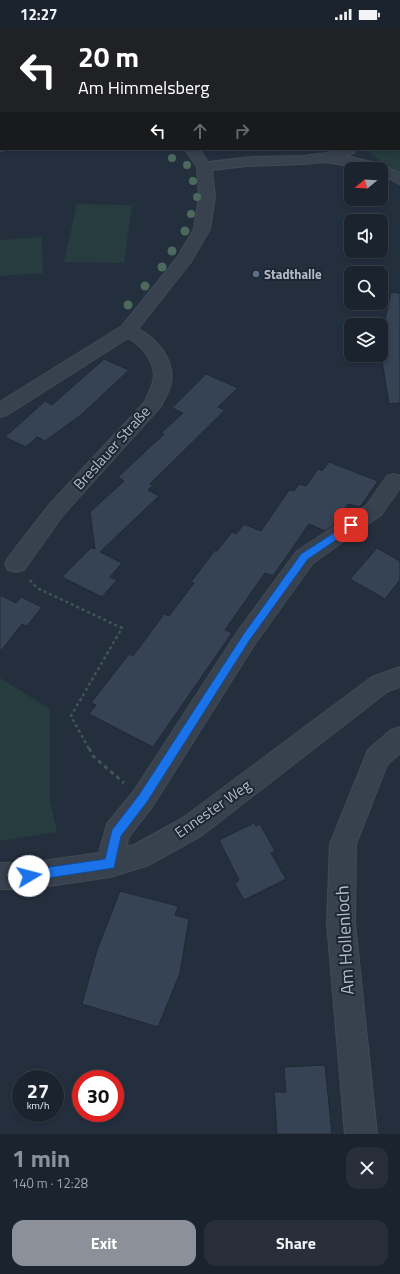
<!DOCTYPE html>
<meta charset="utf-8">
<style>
:root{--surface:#1b232e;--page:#282f3a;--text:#f1f3f6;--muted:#a0a4aa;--line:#39404a;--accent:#8c9099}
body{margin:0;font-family:"Titillium Web",sans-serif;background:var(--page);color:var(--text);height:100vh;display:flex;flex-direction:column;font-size:15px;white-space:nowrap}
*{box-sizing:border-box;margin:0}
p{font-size:13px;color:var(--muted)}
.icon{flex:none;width:22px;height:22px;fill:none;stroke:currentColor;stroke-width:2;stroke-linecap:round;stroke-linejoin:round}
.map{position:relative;height:1106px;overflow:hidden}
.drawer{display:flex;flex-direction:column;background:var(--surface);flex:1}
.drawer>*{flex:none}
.banner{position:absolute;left:0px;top:0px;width:400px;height:122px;box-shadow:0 2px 6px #0003,0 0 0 1px var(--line);background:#202124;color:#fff;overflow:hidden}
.needle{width:26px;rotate:252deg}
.buttons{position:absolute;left:344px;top:134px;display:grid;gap:8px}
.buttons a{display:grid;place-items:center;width:44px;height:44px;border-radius:8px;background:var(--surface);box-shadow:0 2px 6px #0003,0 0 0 1px var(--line);font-size:20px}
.speed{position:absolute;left:12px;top:1042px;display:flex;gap:8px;font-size:20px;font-weight:700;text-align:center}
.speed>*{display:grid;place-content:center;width:52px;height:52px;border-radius:50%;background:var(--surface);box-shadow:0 2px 6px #0003,0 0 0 1px var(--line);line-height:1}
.speed small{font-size:10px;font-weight:400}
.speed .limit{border:6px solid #d22;background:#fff;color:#111}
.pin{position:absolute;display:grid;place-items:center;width:34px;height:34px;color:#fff;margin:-17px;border-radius:8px;box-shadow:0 2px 6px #0006}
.me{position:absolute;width:44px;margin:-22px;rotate:82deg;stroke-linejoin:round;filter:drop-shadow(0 0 3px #0008)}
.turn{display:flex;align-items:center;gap:14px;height:84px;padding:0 12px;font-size:18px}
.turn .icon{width:52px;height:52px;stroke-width:2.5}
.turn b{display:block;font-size:28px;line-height:34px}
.lanes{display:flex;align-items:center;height:38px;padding:0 12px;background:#0003;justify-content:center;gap:20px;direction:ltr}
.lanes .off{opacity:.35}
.round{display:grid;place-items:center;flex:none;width:42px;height:42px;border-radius:12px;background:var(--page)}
.overview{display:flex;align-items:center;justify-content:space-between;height:68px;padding:0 12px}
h1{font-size:24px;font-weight:700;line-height:30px;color:var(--accent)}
.action{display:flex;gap:8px;margin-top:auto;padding:8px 12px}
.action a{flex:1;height:46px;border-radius:12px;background:var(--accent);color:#fff;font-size:16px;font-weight:700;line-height:46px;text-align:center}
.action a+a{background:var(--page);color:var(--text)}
.status{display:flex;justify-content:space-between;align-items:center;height:28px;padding:0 20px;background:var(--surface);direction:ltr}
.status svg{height:11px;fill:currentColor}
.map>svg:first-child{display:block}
</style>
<div class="status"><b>12:27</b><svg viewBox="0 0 49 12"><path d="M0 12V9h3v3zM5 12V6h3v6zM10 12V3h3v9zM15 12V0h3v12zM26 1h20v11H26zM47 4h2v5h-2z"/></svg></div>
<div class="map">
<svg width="400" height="1106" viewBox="0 0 400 1106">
<rect width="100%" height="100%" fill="#242f3e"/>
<g fill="#263c3f">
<polygon points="107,0 400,0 400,152 367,121 399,121 399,1"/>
<polygon points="77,176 132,177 124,235 64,234"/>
<polygon points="42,209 43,245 0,248 0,212"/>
<polygon points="0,650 50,681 50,773 57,804 0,813"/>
</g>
<g fill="#364354" stroke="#1f2835">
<polygon points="391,264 400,265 400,375 389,376 381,327 381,310"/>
<polygon points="104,331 129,342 81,387 45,413 37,409 26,419 5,409 45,373 52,377"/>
<polygon points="206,346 238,360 218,379 225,382 150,456 153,457 148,462 159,468 100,524 122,535 110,549 117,552 102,569 62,549 91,520 95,521 90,484 124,453 118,449 164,406 161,405 183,385 172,380"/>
<polygon points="329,434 378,453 360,479 348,476 334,497 325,503 309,496 273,548 265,545 225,602 232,605 153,719 89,686 96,677 91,675 129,626 133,628 164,586 169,588 194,555 191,554 215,522 217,523 232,504 236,506 244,496 261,503 289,462 294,463 299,456 306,458 318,441 322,443"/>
<polygon points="377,520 400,533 400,552 385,571 350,551"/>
<polygon points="0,567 16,575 21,569 42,579 27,598 22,596 0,624"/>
<polygon points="254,795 256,798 260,796 275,823 271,825 286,851 244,872 235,856 239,852 219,812"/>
<polygon points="120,863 178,878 175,887 189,891 180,945 158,999 82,976 97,922"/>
<polygon points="325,1037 332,1106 277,1106 274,1064 286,1064 284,1039"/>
</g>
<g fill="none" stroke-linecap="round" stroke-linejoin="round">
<g stroke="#414a57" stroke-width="2">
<g id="minor">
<rect x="0" y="83" width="1" height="8"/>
<polygon points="0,114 1,121 5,122 0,123"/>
<path d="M 185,121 L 199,121 L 208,134 L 253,129 L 303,128 L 327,125 L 338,121 L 357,121 L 355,124 L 346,128 L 380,136 L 400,145 L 400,156 L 381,146 L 381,141 L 367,141 L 325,134 L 303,136 L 247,138 L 212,142 L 215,169 L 210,201 L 190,235 L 138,301 C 157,311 175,332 171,355 C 170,363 164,371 161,378 L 63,487 L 24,542 L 16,544 L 8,542 L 5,536 L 8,530 L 49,477 L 144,375 C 147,369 150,363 152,357 C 159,338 144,319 128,310 L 7,387 L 0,389 L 0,374 L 122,298 L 177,230 L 194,201 L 199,169 L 197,139 Z"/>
<polygon points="394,446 400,448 400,460 381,487 313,535 254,617 152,779 128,810 127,818 134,817 183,790 372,649 400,639 400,659 388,663 201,808 149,837 110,849 29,861 0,861 0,835 29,835 99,825 107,796 134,763 238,603 297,523 367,477 387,448"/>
<polygon points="400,699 400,725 387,737 356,816 355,895 377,1106 345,1106 327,895 330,816 368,722 391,702"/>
</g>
</g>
<polyline stroke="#3f5557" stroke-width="1.5" stroke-dasharray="2 2" stroke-linecap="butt" points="170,1 172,0"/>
<polyline stroke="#3f5557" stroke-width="2.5" stroke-dasharray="3 3" stroke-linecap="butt" points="30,552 37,560 122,600 71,688 89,721"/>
<polyline stroke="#3f5557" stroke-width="3" stroke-dasharray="4 4" stroke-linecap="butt" points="89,720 93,728 124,755"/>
<use href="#minor" fill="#38414e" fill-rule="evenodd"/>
</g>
<g fill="#4b6a5d">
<circle cx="172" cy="130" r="4"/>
<circle cx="187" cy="137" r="4"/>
<circle cx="193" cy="153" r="4"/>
<circle cx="197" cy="169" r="4"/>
<circle cx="191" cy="186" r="4"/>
<circle cx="185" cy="203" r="4.5"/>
<circle cx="172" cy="223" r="4.5"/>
<circle cx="162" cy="239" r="4.5"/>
<circle cx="145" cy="258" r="4.5"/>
<circle cx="128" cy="277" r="4.5"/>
</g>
<polygon fill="#1a73e8" stroke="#114b97" points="351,494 355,497 354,500 308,531 249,613 147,774 121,808 114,840 29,853 25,852 24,848 25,844 29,842 105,831 112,802 139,767 243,607 301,526"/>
<circle fill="#5c6f8a" stroke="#1d2633" stroke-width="1.5" cx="256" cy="246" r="4"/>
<g text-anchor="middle" stroke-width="4" stroke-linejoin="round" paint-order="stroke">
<g font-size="13" font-weight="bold" fill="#b4bcc9" stroke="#1d2633" text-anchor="start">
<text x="264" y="251">Stadthalle</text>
</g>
<g font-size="15" fill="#b4bcc9" stroke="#1d2633">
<text transform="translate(112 420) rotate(-48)" y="5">Breslauer Straße</text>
<text transform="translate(213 781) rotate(-35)" y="5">Ennester Weg</text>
</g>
<g font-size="18" fill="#b4bcc9" stroke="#1d2633">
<text transform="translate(345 912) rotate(-93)" y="6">Am Hollenloch</text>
</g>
</g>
</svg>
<div class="buttons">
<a><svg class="needle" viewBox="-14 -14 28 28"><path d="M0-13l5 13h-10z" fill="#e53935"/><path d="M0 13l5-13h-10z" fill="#a0a4aa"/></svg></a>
<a><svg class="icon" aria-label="sound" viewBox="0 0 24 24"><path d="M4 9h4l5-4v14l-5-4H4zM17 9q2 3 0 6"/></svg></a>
<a><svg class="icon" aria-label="search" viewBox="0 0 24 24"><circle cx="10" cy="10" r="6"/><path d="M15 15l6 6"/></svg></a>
<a><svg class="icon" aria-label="layers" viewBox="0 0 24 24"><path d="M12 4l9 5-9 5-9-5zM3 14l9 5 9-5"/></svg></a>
</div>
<div class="speed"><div>27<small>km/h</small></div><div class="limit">30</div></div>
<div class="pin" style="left:351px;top:497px;background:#d93025"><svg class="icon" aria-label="arrive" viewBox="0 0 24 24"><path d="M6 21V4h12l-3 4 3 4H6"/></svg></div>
<svg class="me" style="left:29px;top:848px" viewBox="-20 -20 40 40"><circle r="19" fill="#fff"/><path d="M0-13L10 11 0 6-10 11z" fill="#1a73e8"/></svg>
<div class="banner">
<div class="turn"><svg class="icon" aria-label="left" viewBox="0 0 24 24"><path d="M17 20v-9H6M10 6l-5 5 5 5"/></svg><div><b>20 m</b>Am Himmelsberg</div></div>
<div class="lanes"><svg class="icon" aria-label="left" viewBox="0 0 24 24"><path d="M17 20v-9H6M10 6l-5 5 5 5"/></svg><svg class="icon off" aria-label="ahead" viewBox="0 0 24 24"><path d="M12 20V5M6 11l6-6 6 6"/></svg><svg class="icon off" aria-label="right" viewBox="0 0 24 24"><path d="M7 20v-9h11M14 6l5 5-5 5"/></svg></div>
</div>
</div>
<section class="drawer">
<div class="overview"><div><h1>1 min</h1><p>140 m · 12:28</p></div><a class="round"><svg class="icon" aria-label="close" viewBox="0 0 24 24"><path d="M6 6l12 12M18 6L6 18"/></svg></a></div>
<div class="action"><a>Exit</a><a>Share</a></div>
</section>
